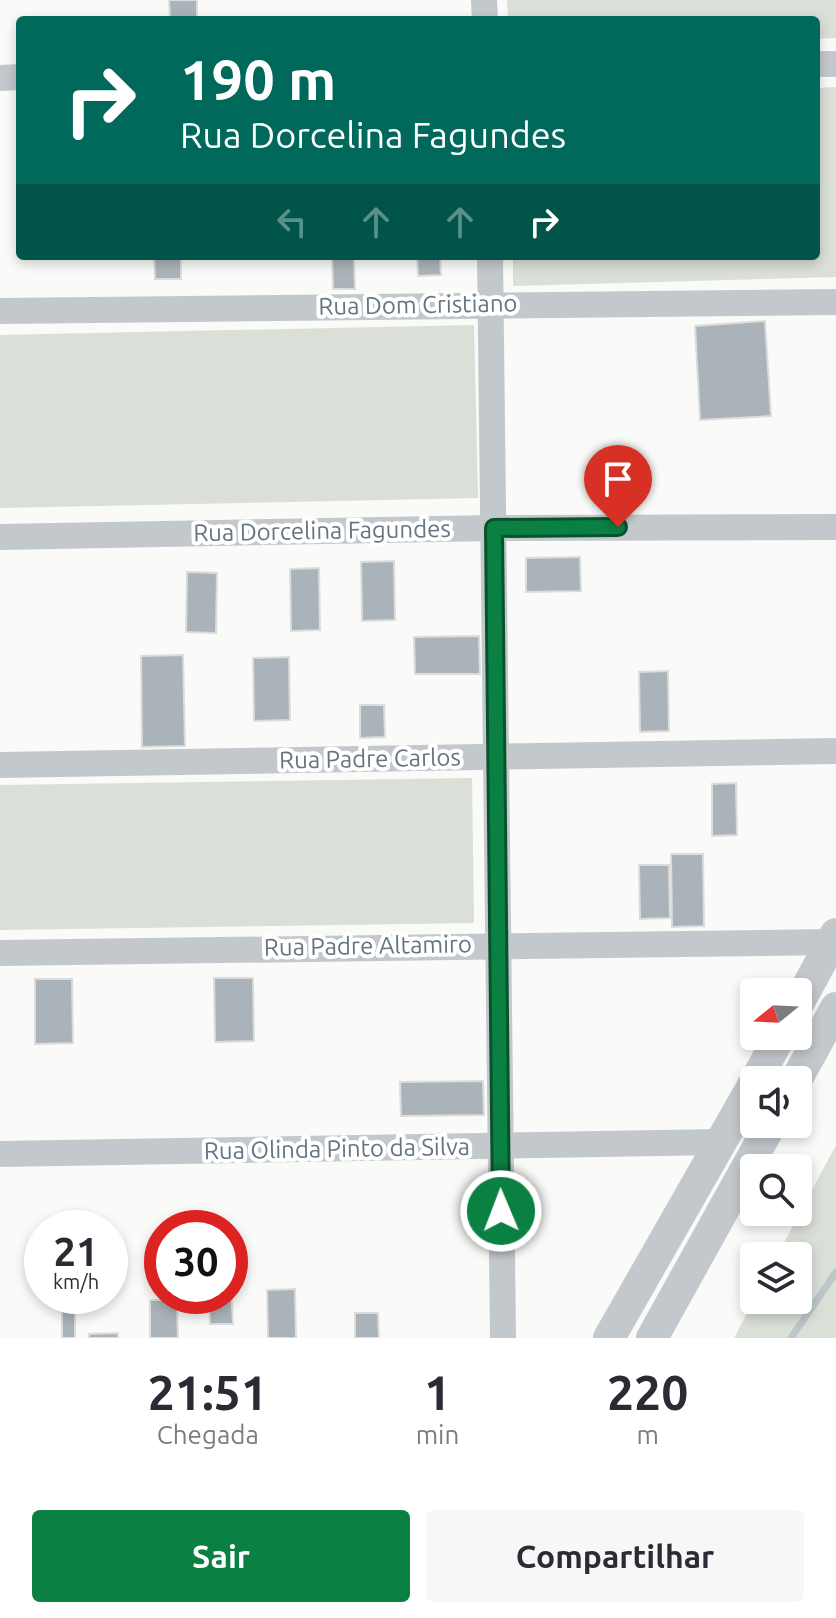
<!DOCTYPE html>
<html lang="pt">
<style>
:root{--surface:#fff;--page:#f7f7f7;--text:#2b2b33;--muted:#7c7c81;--accent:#0b8043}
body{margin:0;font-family:Ubuntu,sans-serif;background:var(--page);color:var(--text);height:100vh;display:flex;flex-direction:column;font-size:30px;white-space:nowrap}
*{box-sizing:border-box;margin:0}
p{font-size:26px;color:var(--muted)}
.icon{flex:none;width:44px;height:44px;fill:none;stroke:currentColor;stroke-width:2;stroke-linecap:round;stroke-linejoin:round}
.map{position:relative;height:1338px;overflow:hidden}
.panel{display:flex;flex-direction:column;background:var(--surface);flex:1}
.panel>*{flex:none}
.hud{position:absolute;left:16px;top:16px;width:804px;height:244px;border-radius:8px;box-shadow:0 4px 12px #0003;background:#00695c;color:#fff;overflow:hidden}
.needle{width:52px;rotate:252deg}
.controls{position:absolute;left:740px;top:978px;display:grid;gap:16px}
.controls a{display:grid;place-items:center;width:72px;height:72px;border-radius:8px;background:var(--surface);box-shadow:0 4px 12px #0003;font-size:40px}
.speed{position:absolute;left:24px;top:1210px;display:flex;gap:16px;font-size:40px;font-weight:700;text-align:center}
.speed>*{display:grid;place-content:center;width:104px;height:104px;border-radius:50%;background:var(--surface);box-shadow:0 4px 12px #0003;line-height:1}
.speed small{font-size:20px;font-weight:400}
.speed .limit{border:12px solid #d22;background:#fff;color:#111}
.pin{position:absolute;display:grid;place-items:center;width:68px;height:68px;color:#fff;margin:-82px -34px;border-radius:50% 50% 50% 0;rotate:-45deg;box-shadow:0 0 8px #0007}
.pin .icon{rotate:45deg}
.me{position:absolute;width:88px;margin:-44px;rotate:359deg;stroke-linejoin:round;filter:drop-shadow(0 0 6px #0008)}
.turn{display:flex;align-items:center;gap:28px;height:168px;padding:0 32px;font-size:36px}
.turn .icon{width:104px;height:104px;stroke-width:2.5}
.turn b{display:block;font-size:56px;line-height:68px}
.lanes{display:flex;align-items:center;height:76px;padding:0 32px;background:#0003;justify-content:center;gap:40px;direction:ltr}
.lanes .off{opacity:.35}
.eta{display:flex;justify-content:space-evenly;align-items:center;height:136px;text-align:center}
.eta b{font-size:48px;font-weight:700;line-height:56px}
.action{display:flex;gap:16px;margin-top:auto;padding:16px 32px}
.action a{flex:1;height:92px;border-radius:8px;background:var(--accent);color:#fff;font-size:32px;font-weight:700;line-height:92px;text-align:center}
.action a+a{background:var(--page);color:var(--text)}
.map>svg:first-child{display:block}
</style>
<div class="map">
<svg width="836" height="1338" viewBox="0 0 836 1338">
<rect width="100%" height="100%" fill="#fafaf8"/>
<g fill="#dadfd7">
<polygon points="507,0 836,0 836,38 816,39 816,20 508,20"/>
<polygon points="836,87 836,277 513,286 513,256 816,256 816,88"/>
<polygon points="474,325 478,498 0,508 0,335"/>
<polygon points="472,778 474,923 0,930 0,785"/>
<polygon points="836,1145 836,1338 734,1338 754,1300 798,1300 798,1256 777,1256"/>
</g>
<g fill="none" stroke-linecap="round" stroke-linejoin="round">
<polyline stroke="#bbc7cb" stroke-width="7" points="791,1338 836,1272"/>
</g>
<g fill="#aab3b9" stroke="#dcdcda" stroke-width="2">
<polygon points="169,0 197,0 197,20 170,20"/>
<polygon points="154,256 181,256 181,279 155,279"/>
<polygon points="332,256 354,256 355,289 333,289"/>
<polygon points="417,256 440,256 441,275 418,276"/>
<polygon points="765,321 771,416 700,420 695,326"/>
<polygon points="580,557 581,591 526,592 526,558"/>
<polygon points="394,561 395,620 362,621 361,562"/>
<polygon points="319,568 320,630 291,631 290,569"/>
<polygon points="187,572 217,573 216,633 186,632"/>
<polygon points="479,636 480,674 415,674 414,637"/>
<polygon points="183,655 185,746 142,747 141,656"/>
<polygon points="289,657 290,720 254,721 253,658"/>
<polygon points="668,671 669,731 640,732 639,672"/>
<polygon points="360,705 384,705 385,737 360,738"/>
<polygon points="736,783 737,835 712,836 712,784"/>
<polygon points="671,854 703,854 704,926 672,927"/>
<polygon points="639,865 669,865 670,918 640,919"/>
<polygon points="214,978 253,978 254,1041 215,1042"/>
<polygon points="35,979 72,979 73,1043 35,1044"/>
<polygon points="483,1081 484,1115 401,1116 400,1082"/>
<polygon points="230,1273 233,1324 210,1324 209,1296 230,1296"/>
<polygon points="295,1289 296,1338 268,1338 267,1290"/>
<rect x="62" y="1296" width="13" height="42"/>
<polygon points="150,1300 177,1300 178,1338 150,1338"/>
<polygon points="355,1313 378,1313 379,1338 355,1338"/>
<polygon points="118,1333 118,1338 89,1338 89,1334"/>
</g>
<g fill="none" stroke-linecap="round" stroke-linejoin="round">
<g stroke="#c3c8cc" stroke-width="26">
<polyline points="484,0 485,20"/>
<polyline points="816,64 836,64"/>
<polyline points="0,78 20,77"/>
<polyline points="490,256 503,1338"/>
<polyline points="0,311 836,302"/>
<polyline points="0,537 494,528 836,527"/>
<polyline points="0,765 836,751"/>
<polyline points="0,953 832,942"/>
<polyline points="0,1154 722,1142"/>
</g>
<g stroke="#c3c8cc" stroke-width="32">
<polyline points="798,1004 836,934"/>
<polyline points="756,1080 780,1036"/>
<polyline points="796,1080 836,1008"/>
<polyline points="609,1338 754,1084"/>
<polyline points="652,1338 771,1124"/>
</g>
</g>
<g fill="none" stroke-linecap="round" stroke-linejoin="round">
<g stroke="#07532c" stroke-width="20">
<polyline id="route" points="501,1211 494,528 618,527"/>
</g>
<use href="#route" stroke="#0b8043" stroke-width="14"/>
</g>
<g text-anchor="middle" stroke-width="8" stroke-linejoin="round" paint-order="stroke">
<g font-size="24" fill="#657683" stroke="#fff">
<text transform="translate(418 305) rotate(-1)" y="8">Rua Dom Cristiano</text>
<text transform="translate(322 531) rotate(-1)" y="8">Rua Dorcelina Fagundes</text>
<text transform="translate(370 759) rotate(-1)" y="8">Rua Padre Carlos</text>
<text transform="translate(368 946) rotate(-1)" y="8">Rua Padre Altamiro</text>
<text transform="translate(337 1149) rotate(-1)" y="8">Rua Olinda Pinto da Silva</text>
</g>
</g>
</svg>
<div class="controls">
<a><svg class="needle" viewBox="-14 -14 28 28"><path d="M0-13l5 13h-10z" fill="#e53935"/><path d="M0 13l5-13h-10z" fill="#7c7c81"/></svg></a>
<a><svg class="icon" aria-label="sound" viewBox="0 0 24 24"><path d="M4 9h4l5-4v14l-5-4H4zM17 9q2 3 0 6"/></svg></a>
<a><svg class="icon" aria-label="search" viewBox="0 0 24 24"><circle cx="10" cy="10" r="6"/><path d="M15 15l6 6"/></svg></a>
<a><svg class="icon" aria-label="layers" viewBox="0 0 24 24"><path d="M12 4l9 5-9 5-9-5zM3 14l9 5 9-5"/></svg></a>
</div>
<div class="speed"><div>21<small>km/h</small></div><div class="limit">30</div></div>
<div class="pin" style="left:618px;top:527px;background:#d93025"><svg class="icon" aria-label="arrive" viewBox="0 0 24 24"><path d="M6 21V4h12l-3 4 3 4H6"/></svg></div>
<svg class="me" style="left:501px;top:1211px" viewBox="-20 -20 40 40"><circle r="17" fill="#0b8043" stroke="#fff" stroke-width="3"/><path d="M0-11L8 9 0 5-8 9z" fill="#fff"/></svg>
<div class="hud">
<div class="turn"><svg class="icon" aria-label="right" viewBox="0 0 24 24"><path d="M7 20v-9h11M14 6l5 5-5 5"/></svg><div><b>190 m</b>Rua Dorcelina Fagundes</div></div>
<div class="lanes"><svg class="icon off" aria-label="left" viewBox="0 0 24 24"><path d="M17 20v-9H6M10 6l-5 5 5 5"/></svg><svg class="icon off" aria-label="ahead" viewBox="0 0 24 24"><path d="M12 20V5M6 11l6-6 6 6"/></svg><svg class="icon off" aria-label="ahead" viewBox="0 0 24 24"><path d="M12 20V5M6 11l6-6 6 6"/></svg><svg class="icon" aria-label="right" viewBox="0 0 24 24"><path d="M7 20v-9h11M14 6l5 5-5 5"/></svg></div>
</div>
</div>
<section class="panel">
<div class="eta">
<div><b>21:51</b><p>Chegada</p></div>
<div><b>1</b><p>min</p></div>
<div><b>220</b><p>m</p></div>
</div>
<div class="action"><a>Sair</a><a>Compartilhar</a></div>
</section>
